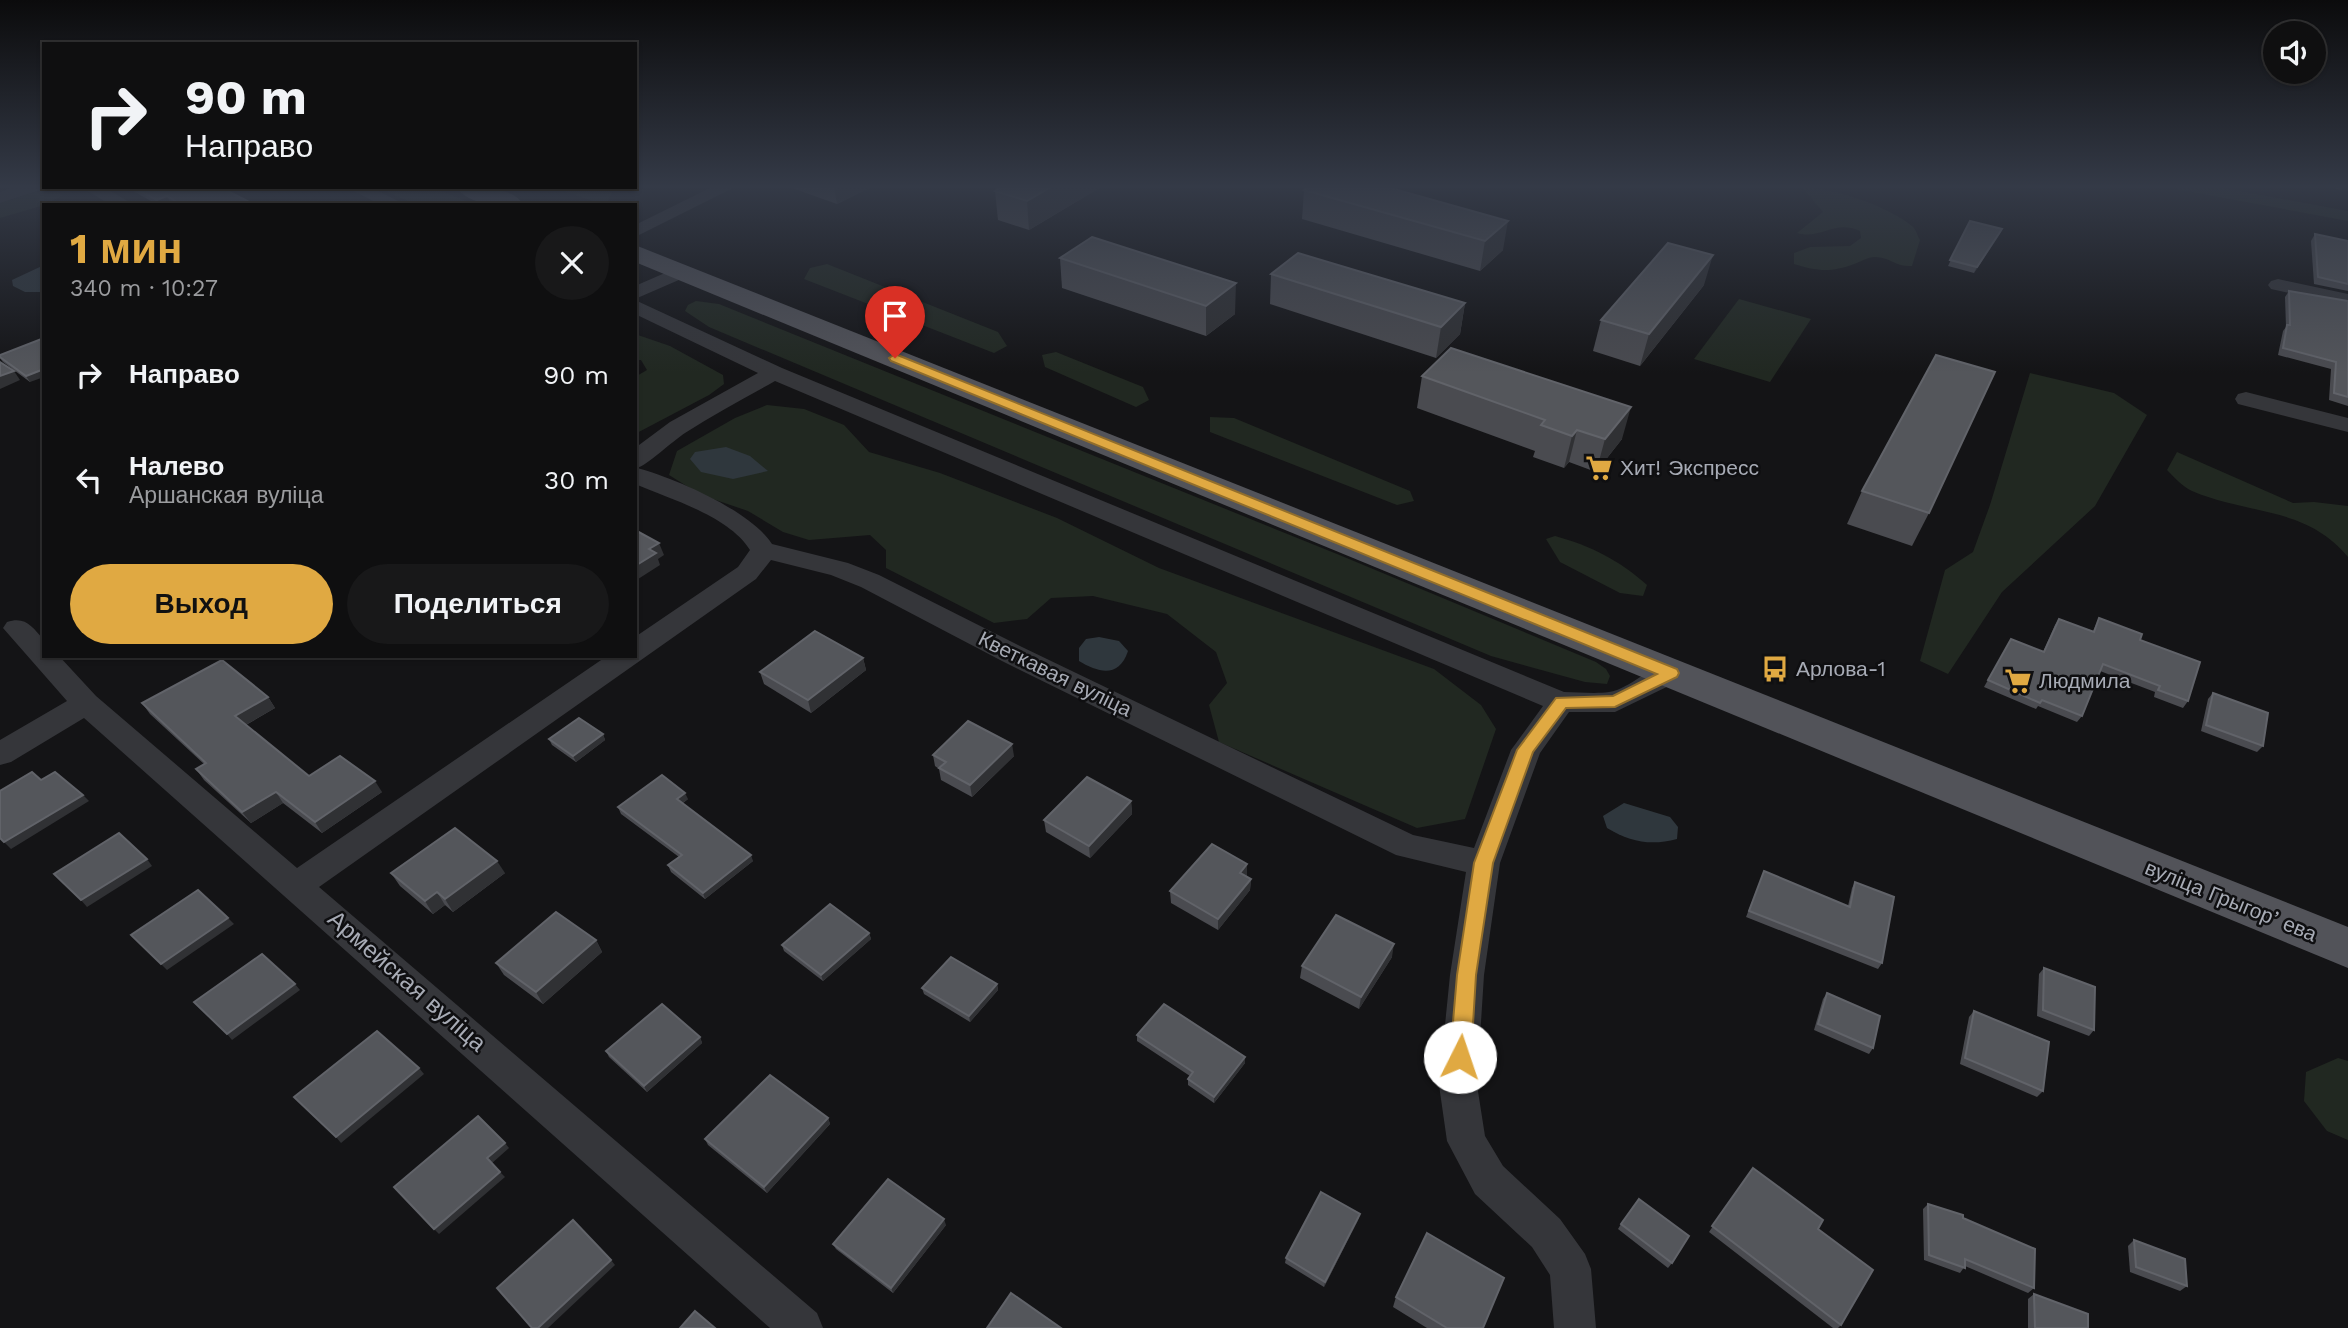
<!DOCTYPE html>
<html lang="ru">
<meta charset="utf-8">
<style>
:root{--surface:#0f0f10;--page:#181819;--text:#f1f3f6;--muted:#9b9c9f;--line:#2f2f30;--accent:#e0a942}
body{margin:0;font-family:"Work Sans",sans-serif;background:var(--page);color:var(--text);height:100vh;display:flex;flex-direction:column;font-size:26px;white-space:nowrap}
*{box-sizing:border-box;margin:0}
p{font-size:23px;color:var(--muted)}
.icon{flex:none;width:38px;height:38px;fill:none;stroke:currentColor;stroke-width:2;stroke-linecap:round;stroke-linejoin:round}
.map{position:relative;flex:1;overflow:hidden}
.side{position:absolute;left:42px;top:203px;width:595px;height:455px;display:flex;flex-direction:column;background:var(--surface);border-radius:0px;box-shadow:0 2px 5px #0004,0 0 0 2px var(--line)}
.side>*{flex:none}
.hud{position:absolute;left:42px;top:42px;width:595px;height:147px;border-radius:0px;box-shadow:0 2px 5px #0004,0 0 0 2px var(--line);background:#0f0f10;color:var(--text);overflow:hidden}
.tools{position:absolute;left:2263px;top:21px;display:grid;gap:14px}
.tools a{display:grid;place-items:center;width:63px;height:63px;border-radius:50%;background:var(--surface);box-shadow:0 2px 5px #0004,0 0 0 2px var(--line);font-size:35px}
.pin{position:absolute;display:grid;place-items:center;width:60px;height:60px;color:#fff;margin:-72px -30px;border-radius:50% 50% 50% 0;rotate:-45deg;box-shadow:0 0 7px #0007}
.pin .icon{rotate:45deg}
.me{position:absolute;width:77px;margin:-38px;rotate:4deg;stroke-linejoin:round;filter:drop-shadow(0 0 5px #0008)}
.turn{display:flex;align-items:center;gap:24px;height:147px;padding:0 28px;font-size:32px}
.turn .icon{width:91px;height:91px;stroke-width:2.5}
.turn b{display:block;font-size:49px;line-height:60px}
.round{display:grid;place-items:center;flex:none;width:74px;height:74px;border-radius:37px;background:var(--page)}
.summary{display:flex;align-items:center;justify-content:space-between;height:119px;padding:0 28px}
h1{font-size:42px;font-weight:700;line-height:52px;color:var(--accent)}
.cta{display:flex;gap:14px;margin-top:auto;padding:14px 28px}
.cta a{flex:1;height:80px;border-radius:42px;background:var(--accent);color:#111;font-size:28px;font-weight:700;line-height:80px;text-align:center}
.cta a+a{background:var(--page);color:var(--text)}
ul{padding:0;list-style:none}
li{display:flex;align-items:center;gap:21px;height:105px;padding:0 28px}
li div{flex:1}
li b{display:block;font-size:26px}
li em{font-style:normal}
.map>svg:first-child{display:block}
</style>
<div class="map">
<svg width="2348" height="1328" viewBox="0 0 2348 1328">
<rect width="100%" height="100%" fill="#141416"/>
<g fill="#212821">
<polygon points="376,187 432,187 475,205 417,205"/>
<polygon points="552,187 601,187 612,193 608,201 593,201"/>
<path d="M 1802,187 C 1831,187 1888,206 1912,226 C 1916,229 1917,235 1920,240 L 1912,266 C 1895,267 1890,257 1875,257 C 1868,257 1860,262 1854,264 C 1831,273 1816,271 1794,264 L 1794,253 L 1810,247 L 1850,246 L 1861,238 L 1860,231 C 1834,219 1821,240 1797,233 L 1823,212 Z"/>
<polygon points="2165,187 2218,187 2348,211 2348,221"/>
<polygon points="36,192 58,192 62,196 41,206 0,218 0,203"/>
<polygon points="827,264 998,332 1007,346 994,353 804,279 810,268"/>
<polygon points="1739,299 1811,319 1770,382 1694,359"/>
<polygon points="696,301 719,304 1337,554 1596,662 1606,669 1610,676 1607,684 1585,682 1491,656 709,327 685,311 688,305"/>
<polygon points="635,334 670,346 723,375 724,384 709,395 635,434 635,377 647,370 641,360 635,360"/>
<polygon points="1056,352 1143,387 1149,400 1136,407 1045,367 1042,355"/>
<polygon points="2030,373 2114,393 2147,415 2095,506 2002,592 1948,674 1920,661 1945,570 1973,552 1990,505"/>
<polygon points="767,405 804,409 844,425 869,452 940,473 1057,518 1159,568 1434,669 1481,705 1496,729 1465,819 1417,828 1219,742 1209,705 1227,683 1216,652 1167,614 1093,596 1051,598 1027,619 994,623 886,568 886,550 870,535 809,540 783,532 748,511 701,495 669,475 677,451 735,418"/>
<polygon points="1210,417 1234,418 1410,491 1414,501 1397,505 1210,432"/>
<path d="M 2177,452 L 2293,503 L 2314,502 L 2348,506 L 2348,557 C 2306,506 2248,515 2192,491 C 2183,487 2174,477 2167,470 Z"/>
<path d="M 1555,536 C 1591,546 1619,560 1647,585 L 1643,596 L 1620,593 L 1560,562 L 1546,539 Z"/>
<polygon points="2338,1058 2348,1061 2348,1140 2327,1131 2304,1101 2306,1072"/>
</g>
<g fill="#2f373d">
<polygon points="44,265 44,292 25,292 13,286 12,280"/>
<polygon points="726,447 750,456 768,471 733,479 701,472 690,459 695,452"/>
<path d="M 1099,637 L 1119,641 L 1128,651 C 1119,678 1099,673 1079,661 L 1079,648 L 1086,639 Z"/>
<path d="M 1624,803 L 1670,817 L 1678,827 L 1677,839 C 1651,846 1630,842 1607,828 L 1603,816 Z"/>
</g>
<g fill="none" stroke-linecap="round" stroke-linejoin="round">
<g fill="#35363a" fill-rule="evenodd">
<polygon points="14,187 40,187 37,191 0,203 0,192"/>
<polygon points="81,187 104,187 134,205 111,205"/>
<polygon points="346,187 370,187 406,205 381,205"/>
<polygon points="712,187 735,187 635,237 635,225"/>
<polygon points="681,266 691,272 688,276 635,299 635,286"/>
<polygon points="2278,279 2348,294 2348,306 2271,289 2268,285 2271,281"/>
<path d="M 635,300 L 782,368 L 1564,692 C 1578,692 1595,694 1609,692 C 1634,688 1654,658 1681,666 L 1685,673 L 1681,680 L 1615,712 L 1569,712 L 1540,753 L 1500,863 L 1484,975 L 1477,1085 L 1485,1136 L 1503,1166 L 1560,1219 L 1585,1254 L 1591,1269 L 1596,1328 L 1554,1328 L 1550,1275 L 1532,1247 L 1475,1194 L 1447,1141 L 1439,1085 L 1450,975 L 1466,872 L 1396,855 L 1002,661 L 861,587 L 831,575 L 771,560 L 756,579 L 319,887 L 817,1313 L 823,1328 L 770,1328 L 84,718 L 11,762 L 0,765 L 0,740 L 67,701 L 3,628 L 7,622 C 26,616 32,627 44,640 L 44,656 L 59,656 L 96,696 L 297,868 L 607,656 L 635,656 L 635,637 L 738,567 L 750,550 C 729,516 670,499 635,484 L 635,448 L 670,422 L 758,373 L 635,314 ZM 775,381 L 1543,706 L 1511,750 L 1474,848 L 1413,835 L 1022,647 L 879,575 L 848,563 L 772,544 C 751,511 675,478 637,468 C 646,466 674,440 685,433 C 714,414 745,398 775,381 Z"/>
<polygon points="2246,392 2348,418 2348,432 2238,404 2235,399 2238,394"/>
</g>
<g fill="#525359" fill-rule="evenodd">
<path d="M 456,187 C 477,187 511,185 524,205 C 503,205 470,207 456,187 Z"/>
<polygon points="635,245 2348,927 2348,968 635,262"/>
</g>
<polyline stroke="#4d4e53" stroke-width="3.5" stroke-dasharray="6 5" stroke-linecap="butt" points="2336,187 2348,189"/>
</g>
<g fill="#4a4b50">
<polygon points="126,187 220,187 255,205 176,205 170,202 158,205"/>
<polygon points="789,187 869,187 869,188 837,204"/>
<polygon points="1101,187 1029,230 998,220 995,191"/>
<polygon points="1387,187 1503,250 1480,271 1302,219 1304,190"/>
<polygon points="1970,221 2002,229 1974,273 1948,266"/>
<polygon points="2315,234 2348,241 2348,291 2314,284 2311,241"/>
<polygon points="1060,258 1235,314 1206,336 1062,288"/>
<polygon points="1271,274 1465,303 1460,334 1436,358 1270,304"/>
<polygon points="1704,285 1640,366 1593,351 1601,320"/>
<polygon points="2289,291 2348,301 2348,406 2329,400 2331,369 2278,355 2283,331 2286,327 2285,297"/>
<polygon points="44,338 30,382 3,362 0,358 0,355"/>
<polygon points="1422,376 1622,439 1596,472 1569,462 1564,468 1533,457 1535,451 1417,408"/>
<polygon points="1862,491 1929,513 1912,546 1847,524"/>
<polygon points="2099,618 2140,640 2188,701 2183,708 2154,697 2155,692 2100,671 2082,716 2077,722 2038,706 2036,709 1984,687 2011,639 2043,652 2055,625 2059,619 2093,631"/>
<polygon points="863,658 866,670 811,713 764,684 760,672"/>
<polygon points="2213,693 2263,746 2257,752 2201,731 2208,699"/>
<polygon points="268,697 275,708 246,725 309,776 382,792 322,833 283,803 251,823 204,780 196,769 204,764 150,714 142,703"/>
<polygon points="603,734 605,740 576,762 552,745 549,739"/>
<polygon points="933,755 1014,756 972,797 941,780 939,769 935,766"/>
<polygon points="688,799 683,803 753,861 705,899 671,872 668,865 679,857 621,814 618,807"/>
<polygon points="1131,801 1132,814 1090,858 1046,832 1044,820"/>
<polygon points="1764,871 1848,906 1852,888 1855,882 1882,963 1878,969 1746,917"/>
<polygon points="391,873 505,873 453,912 445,905 433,914 400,886"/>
<polygon points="1246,876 1251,879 1250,890 1218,930 1171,903 1170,891"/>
<polygon points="869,933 871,939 823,981 784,951 782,945"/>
<polygon points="596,940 602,952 543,1004 504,975 496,963"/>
<polygon points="1392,957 1359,1009 1300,978 1302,966"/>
<polygon points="2044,968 2094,1030 2089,1036 2037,1016 2039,974"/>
<polygon points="997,984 998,990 970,1022 924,994 922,988"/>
<polygon points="1827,993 1873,1048 1869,1054 1814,1030 1823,999"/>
<polygon points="1974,1011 2043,1091 2037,1097 1960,1064 1969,1017"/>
<polygon points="1137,1035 1245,1063 1214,1103 1188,1085 1188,1079 1190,1076 1137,1041"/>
<polygon points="700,1037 702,1043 647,1092 609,1057 606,1051"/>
<polygon points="828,1118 830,1124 767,1193 708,1145 705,1139"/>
<polygon points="1753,1168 1818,1229 1841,1325 1838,1328 1833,1328 1709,1232"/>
<polygon points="1928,1204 1963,1218 2034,1288 2028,1293 1965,1266 1960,1273 1924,1260 1923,1209"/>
<polygon points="1360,1214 1358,1220 1324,1287 1285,1263 1286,1258"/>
<polygon points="1621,1224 1672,1263 1668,1268 1618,1229"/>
<polygon points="946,1225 893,1293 836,1249 833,1244"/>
<polygon points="2134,1240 2187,1286 2180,1291 2130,1272 2128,1246"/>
<polygon points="2034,1294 2088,1328 2028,1328 2028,1299"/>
<polygon points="1396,1297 1483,1328 1427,1328 1393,1307"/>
</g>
<g fill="#303134">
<polygon points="834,187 869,187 869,188 837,204"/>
<polygon points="1051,187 1101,187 1029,230 1027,201"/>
<polygon points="167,196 170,202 159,205 157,200"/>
<polygon points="1508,221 1503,250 1480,271 1485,241"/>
<polygon points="2002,229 2000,234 1974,273 1977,267"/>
<polygon points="1713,255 1704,285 1640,366 1649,334"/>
<polygon points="1236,283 1235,314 1206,336 1206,306"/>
<polygon points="1465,303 1460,334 1436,358 1441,327"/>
<polygon points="44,369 44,377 30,382 26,376"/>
<polygon points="14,371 20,380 0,389 0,376"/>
<polygon points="1631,407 1622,439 1596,472 1605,439"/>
<polygon points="1577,430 1569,462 1564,468 1572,436"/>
<polygon points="659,543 664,555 658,559 660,565 635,581 635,566 649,549"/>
<polygon points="863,658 866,670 811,713 808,700"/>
<polygon points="268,697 275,708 242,727 235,716"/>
<polygon points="603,734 605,740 576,762 573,756"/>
<polygon points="1012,744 1014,756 972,797 970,785"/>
<polygon points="375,781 382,792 322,833 315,822"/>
<polygon points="276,792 283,803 251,823 242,812"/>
<polygon points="685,793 688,799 680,805 677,799"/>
<polygon points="83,795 89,801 11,849 4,842"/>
<polygon points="1131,801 1132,814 1090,858 1089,846"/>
<polygon points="751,855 753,861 705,899 703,893"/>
<polygon points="147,859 152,866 87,907 81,900"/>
<polygon points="497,861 505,873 453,912 445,899"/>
<polygon points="1247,864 1247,876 1239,885 1240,873"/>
<polygon points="1251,879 1250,890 1218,930 1218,919"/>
<polygon points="437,892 445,905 433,914 425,901"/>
<polygon points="228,918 234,924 167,970 161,964"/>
<polygon points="869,933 871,939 823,981 821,975"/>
<polygon points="596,940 602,952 543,1004 536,992"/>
<polygon points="1394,944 1392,957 1359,1009 1361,997"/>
<polygon points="295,984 300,990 232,1040 227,1034"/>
<polygon points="997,984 998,990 970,1022 969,1016"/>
<polygon points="700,1037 702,1043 647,1092 644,1086"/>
<polygon points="1245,1057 1245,1063 1214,1103 1214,1097"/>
<polygon points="419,1068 424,1074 341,1143 336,1137"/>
<polygon points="828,1118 830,1124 767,1193 764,1187"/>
<polygon points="505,1143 509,1148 491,1164 487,1158"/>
<polygon points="500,1172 505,1177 439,1234 434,1229"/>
<polygon points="1360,1214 1358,1220 1324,1287 1325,1282"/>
<polygon points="944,1219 946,1225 893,1293 891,1288"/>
<polygon points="611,1260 615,1265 548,1328 538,1328"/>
</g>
<g fill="#54565b" stroke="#616369" stroke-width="2">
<polygon points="132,187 220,187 255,205 182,205 167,196 157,200"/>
<polygon points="1001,187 1051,187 1027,201 995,191"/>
<polygon points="1308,187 1387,187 1508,221 1485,241 1304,190"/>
<polygon points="1970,221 2002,229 1977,267 1950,260"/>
<polygon points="2315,234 2348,241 2348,284 2318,277"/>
<polygon points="1092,237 1236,283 1206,306 1060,258"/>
<polygon points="1668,243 1713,255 1649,334 1601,320"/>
<polygon points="1298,253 1465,303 1441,327 1271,274"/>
<polygon points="2289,291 2348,301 2348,397 2334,393 2336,362 2283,348 2287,325 2290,325"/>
<polygon points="44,338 44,369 26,376 0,357 0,355"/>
<polygon points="1451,348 1631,407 1605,439 1577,430 1572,436 1541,425 1545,420 1422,376"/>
<polygon points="1936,355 1995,372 1929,513 1862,491"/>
<polygon points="0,362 14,371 0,376"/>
<polygon points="635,530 659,543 649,549 656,553 635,566"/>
<polygon points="2099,618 2142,634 2140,640 2200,662 2188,701 2158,690 2160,686 2103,664 2082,716 2042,700 2040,703 1988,680 2011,639 2044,652 2059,619 2094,632"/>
<polygon points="815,631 863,658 808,700 760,672"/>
<polygon points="222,660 268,697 235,716 309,776 340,756 375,781 315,822 276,792 242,812 196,769 206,763 142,703"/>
<polygon points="2213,693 2268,713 2263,746 2206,725"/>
<polygon points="579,718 603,734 573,756 549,739"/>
<polygon points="968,721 1012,744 970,785 939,768 946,762 933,755"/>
<polygon points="32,772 41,780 55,772 83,795 4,842 0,838 0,791"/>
<polygon points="662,775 685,793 677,799 751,855 703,893 668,865 682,855 618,807"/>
<polygon points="1087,777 1131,801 1089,846 1044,820"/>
<polygon points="455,828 497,861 445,899 437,892 425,901 391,873"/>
<polygon points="119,833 147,859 81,900 54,874"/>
<polygon points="1212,844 1247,864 1240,873 1251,879 1218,919 1170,891"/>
<polygon points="1764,871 1850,907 1855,882 1894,897 1882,963 1749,911"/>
<polygon points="198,890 228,918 161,964 131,935"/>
<polygon points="830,904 869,933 821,975 782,945"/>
<polygon points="556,912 596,940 536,992 496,963"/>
<polygon points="1336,915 1394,944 1361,997 1302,966"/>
<polygon points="262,954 295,984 227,1034 194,1002"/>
<polygon points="951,957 997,984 969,1016 922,988"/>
<polygon points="2044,968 2095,987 2094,1030 2043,1010"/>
<polygon points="1827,993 1880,1016 1873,1048 1818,1024"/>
<polygon points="662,1004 700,1037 644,1086 606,1051"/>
<polygon points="1164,1004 1245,1057 1214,1097 1188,1079 1193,1072 1137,1035"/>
<polygon points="1974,1011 2049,1042 2043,1091 1965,1058"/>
<polygon points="377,1031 419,1068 336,1137 294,1097"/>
<polygon points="770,1075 828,1118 764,1187 705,1139"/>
<polygon points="478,1116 505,1143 487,1158 500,1172 434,1229 394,1187"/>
<polygon points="1753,1168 1823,1220 1818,1229 1873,1270 1841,1325 1712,1226"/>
<polygon points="888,1179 944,1219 891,1288 833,1244"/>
<polygon points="1321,1192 1360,1214 1325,1282 1286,1258"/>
<polygon points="1639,1199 1689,1236 1672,1263 1621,1224"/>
<polygon points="1928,1204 1963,1215 1963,1218 2035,1249 2034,1288 1965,1259 1965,1268 1929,1255"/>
<polygon points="573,1220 611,1260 538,1328 532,1328 497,1288"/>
<polygon points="1427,1233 1504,1278 1483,1328 1447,1328 1396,1297"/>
<polygon points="2134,1240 2185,1259 2187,1286 2136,1267"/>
<polygon points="1011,1293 1061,1328 987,1328"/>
<polygon points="2034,1294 2088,1314 2088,1328 2035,1328"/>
<polygon points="695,1311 715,1328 680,1328"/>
</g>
<linearGradient id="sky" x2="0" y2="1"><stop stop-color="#0b0b0c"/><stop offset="0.5" stop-color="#343a47"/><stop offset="1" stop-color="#343a47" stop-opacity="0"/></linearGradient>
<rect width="2348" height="373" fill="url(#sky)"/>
<polygon fill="#e0a942" stroke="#926e2b" stroke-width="2" points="895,354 1677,669 1679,673 1677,677 1615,707 1566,708 1533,752 1493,863 1476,975 1471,1057 1468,1064 1460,1067 1453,1064 1450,1057 1457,975 1474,863 1517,750 1556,698 1613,696 1657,674 891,361 889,358"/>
<defs>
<g id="supermarket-bare" transform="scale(2.1)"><path d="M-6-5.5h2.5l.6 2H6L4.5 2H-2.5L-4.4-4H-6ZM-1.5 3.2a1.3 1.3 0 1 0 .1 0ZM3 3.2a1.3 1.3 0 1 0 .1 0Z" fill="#e0a942" stroke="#0f0f11" stroke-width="2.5" paint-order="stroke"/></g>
<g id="bus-bare" transform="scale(2.1)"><path d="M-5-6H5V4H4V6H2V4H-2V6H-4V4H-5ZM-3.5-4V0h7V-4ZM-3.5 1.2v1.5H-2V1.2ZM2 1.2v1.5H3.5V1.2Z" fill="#e0a942" stroke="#0f0f11" stroke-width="2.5" paint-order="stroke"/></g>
</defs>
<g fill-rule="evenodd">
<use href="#supermarket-bare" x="1599" y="468"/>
<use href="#bus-bare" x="1775" y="669"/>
<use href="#supermarket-bare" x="2018" y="681"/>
</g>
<g text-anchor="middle" stroke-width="5" stroke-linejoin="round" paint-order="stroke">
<g font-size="21" fill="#a7abb5" stroke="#0f0f11" text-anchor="start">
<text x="1620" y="475">Хит! Экспресс</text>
<text x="1796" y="676">Арлова-1</text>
<text x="2039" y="688">Людмила</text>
</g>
<g font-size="21" fill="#a7abb5" stroke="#0f0f11">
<text transform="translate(1055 674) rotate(26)" y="7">Кветкавая вуліца</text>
<text transform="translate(2231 901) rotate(22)" y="7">вуліца Грыгорʼева</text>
</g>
<g font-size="24" fill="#a7abb5" stroke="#0f0f11">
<text transform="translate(407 981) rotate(41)" y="8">Армейская вуліца</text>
</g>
</g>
</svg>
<div class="tools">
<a><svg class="icon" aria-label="sound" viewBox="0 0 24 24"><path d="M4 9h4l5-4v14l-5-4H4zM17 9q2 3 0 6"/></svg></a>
</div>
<div class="pin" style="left:895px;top:358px;background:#d93025"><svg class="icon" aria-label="arrive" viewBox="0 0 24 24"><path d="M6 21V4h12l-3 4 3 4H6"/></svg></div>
<svg class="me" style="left:1460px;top:1057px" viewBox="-20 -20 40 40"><circle r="19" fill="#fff"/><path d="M0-13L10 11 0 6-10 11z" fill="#e0a942"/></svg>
<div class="hud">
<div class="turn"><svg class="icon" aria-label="right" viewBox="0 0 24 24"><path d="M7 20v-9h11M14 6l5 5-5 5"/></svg><div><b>90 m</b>Направо</div></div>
</div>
<section class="side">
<div class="summary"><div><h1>1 мин</h1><p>340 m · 10:27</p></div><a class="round"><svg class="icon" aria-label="close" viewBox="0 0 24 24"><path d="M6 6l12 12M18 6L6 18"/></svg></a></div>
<ul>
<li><svg class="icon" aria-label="right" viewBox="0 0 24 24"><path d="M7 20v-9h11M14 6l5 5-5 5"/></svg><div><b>Направо</b></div><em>90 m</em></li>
<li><svg class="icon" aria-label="left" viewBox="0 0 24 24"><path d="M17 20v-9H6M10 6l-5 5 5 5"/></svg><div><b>Налево</b><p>Аршанская вуліца</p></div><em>30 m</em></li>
</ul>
<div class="cta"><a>Выход</a><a>Поделиться</a></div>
</section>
</div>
